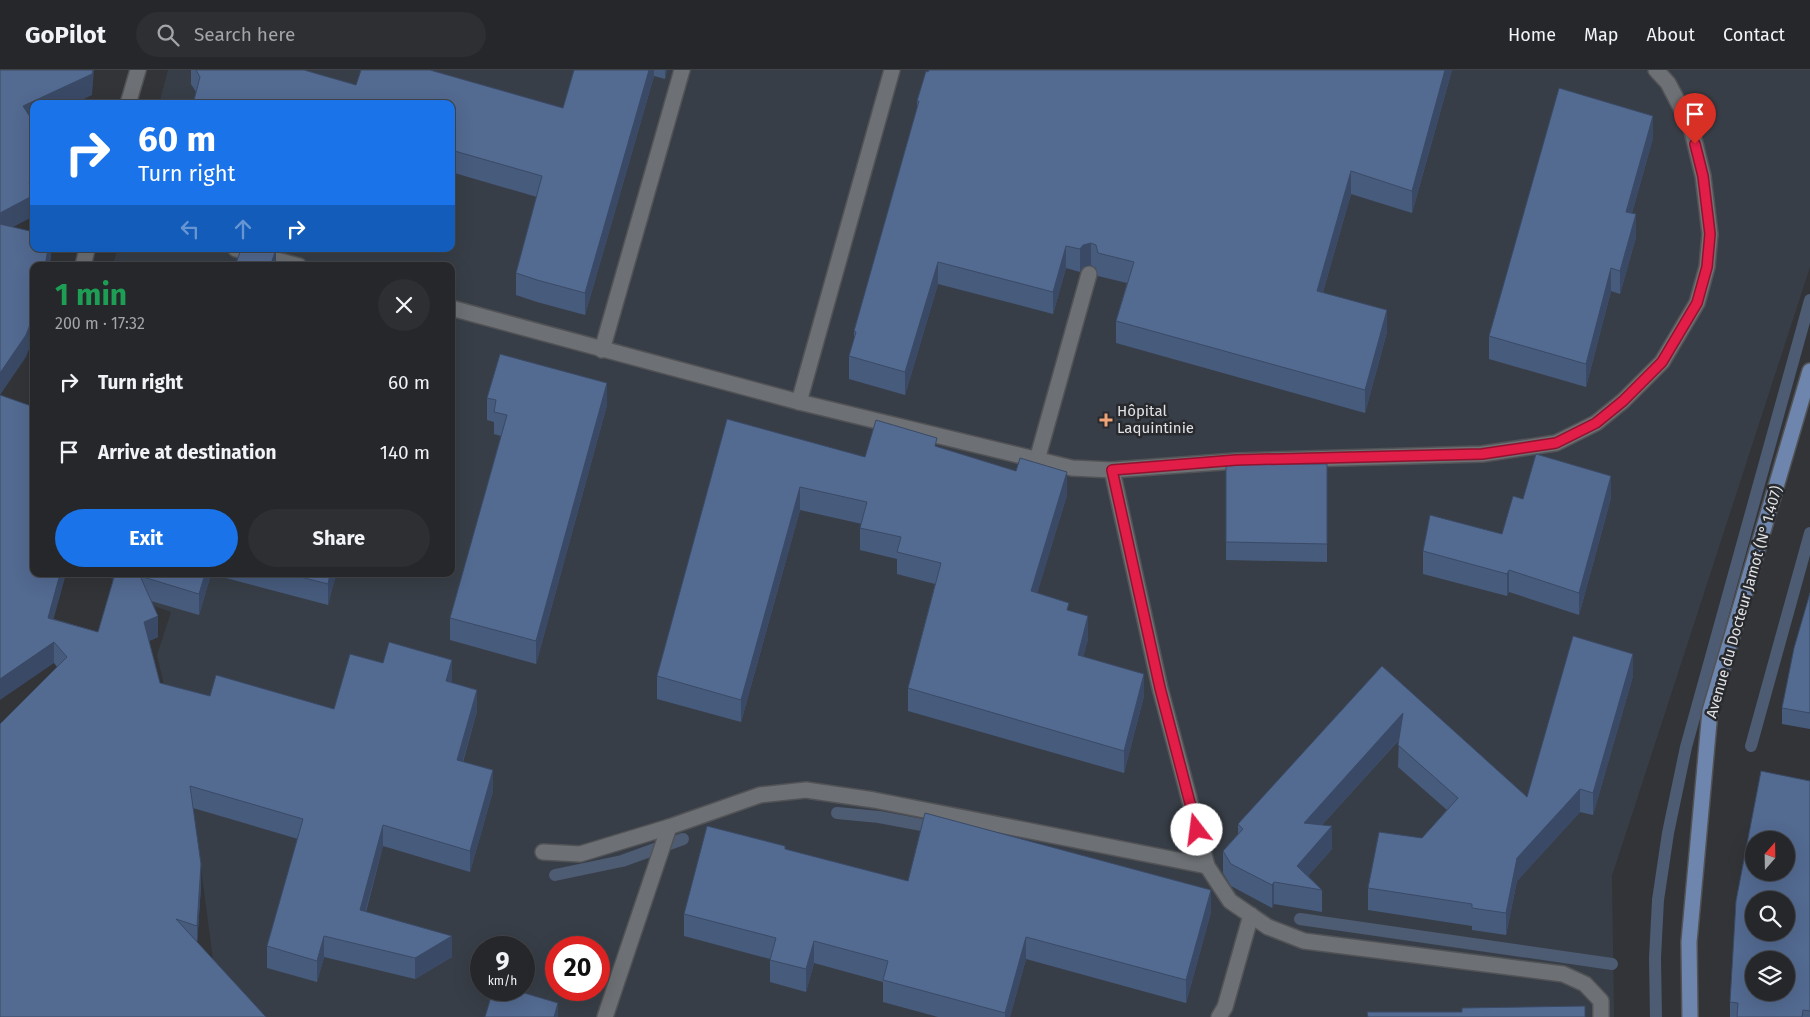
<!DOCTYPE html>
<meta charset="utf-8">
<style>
:root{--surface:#26272a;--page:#2e2f32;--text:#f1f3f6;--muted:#a4a5a8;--line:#424447;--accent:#1a73e8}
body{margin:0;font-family:"Fira Sans",sans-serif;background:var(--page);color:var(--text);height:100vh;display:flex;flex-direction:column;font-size:19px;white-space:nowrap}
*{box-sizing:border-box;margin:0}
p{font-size:16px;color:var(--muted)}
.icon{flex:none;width:28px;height:28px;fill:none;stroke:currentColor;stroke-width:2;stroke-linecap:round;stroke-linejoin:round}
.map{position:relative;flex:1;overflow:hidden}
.panel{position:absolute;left:30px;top:192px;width:425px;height:315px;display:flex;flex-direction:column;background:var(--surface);border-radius:10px;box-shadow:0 5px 20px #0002,0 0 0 1px var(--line)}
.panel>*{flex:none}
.guide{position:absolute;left:30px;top:30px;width:425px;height:152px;border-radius:10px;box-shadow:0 5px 20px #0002,0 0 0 1px var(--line);background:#1a73e8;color:#fff;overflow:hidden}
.needle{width:32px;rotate:20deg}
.controls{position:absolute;left:1745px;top:761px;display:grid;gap:10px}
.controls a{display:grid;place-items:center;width:50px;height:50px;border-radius:50%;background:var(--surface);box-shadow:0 5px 20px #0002,0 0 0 1px var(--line);font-size:25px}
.speed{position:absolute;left:470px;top:866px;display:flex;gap:10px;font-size:25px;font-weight:700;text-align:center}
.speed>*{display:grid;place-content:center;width:65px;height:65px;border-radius:50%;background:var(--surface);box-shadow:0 5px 20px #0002,0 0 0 1px var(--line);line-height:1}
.speed small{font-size:12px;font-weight:400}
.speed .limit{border:8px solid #d22;background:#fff;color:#111}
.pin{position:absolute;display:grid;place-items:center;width:42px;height:42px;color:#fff;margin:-51px -21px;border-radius:50% 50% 50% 0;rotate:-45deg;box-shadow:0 0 5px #0007}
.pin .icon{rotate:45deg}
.me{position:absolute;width:55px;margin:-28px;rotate:345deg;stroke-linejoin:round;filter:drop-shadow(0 0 4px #0008)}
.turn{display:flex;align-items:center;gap:18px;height:105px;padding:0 25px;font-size:22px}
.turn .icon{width:65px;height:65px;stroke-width:2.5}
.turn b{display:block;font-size:35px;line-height:42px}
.lanes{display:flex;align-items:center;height:48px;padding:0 25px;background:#0003;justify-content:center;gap:25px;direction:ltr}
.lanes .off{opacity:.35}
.round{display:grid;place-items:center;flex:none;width:52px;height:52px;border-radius:26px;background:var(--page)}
.headline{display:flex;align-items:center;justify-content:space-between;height:85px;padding:0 25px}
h1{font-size:30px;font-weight:700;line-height:38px;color:#1e9e55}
.primary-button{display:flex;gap:10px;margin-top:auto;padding:10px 25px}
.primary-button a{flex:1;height:58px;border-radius:30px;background:var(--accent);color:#fff;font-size:20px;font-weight:700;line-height:58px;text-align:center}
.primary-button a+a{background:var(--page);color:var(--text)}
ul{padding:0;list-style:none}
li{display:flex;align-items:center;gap:15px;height:70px;padding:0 25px}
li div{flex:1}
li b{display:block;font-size:19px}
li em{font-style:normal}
header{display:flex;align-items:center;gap:30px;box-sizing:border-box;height:70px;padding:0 25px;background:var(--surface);border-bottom:1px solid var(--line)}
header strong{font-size:24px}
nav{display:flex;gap:28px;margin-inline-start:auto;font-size:18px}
.search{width:350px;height:45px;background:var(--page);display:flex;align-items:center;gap:12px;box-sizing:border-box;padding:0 18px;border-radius:28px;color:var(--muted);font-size:19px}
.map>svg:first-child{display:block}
</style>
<header>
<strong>GoPilot</strong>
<div class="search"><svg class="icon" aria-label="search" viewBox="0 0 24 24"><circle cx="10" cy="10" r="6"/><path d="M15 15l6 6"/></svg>Search here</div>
<nav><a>Home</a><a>Map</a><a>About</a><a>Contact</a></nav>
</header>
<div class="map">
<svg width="1810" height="947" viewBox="0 0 1810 947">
<rect width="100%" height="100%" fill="#323438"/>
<path fill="#383e47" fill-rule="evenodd" d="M 168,0 L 1810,0 L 1810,197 L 1612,806 L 1614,947 L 263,947 L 214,897 L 194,745 L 157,585 L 171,542 L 119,524 L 109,504 L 451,504 L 451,196 L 112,196 L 118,179 L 451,179 L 451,34 L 159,34 ZM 481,878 L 524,878 L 524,920 L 481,920 ZM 556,878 L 599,878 L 599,920 L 556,920 Z"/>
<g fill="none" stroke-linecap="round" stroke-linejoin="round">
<g stroke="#4d5b73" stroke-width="12">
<polyline points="1751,676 1810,463"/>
<polyline points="837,743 879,747 938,758"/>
<polyline points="555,805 622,791 683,769"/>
<polyline points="1300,849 1612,894"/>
<polyline points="1656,947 1655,888 1658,830 1668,763 1686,677 1810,230"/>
</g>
<g stroke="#525356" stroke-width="18">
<g id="minor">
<polyline points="128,34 138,0"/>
<polyline points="236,179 299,196"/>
<polyline points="83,196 87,179"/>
<polyline points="451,238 799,332 1072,398 1112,400 1236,391 1482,384 1556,373 1596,353 1623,331 1662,292 1697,233 1707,197 1710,164 1703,106 1691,57 1668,13 1656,0"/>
<polyline points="602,280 682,0"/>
<polyline points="799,332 892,0"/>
<polyline points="1037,390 1089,204"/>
<polyline points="1112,400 1160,618 1207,796 1230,831 1268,857 1304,871 1563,904 1585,914 1601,931 1601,947"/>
<polyline points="543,782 580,784 669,757 760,725 806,720 874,730 1207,796"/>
<polyline points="605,947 669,757"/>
<polyline points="1219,947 1225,937 1251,845"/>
</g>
</g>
<g stroke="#525356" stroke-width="18">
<polyline id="major" points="1690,947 1689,872 1710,641 1810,301"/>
</g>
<use href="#minor" stroke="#6d7074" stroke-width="15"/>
<use href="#major" stroke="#6e86ad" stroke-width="15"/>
</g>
<g fill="#475b7d">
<polygon points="191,0 304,0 356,15 563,38 574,0 667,0 665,9 654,6 585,245 537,232 516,225 516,203 537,127 451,102 451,34 196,22 191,14"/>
<polygon points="929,0 1452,0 1412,143 1351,124 1323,222 1387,262 1365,343 1116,273 1116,251 1127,213 1098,206 1096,198 1091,195 1083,197 1080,202 1066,198 1053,244 938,214 905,325 849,309 849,286 854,269 854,261 917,38 917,31"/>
<polygon points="1653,68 1632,143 1636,167 1620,224 1611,221 1586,317 1489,289 1489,266"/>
<polygon points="241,179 283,179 282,182 276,180 276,192 235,196"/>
<polygon points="487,328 607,335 536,594 450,570 450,548 501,366 494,364 494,352 487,350"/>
<polygon points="727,349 865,387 937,377 1067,425 1037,523 1069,541 1088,569 1083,587 1144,626 1124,703 908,641 908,618 935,514 897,504 897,489 860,480 860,458 862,454 800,440 741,652 657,629 657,606"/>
<polygon points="1226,394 1327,394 1327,492 1226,490"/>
<polygon points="1611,428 1579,545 1509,522 1507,526 1423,504 1423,481 1502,464 1523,429"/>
<polygon points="115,504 336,504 328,535 211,504 199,545 151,531 158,567 149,571 160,613 210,626 334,639 383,593 451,612 477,641 463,692 493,721 470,802 383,776 366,842 452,887 415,909 324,887 317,912 267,898 267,876 298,769 193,738 201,816 197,873 0,947 57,597 54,593 54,549 98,562"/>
<polygon points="1810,523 1810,659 1782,654 1782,638"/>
<polygon points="1382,596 1527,727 1633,606 1593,745 1580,742 1517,811 1506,865 1472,860 1472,856 1368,840 1368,818 1422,768 1447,740 1398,697 1399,670 1322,755 1332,779 1308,806 1322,820 1322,842 1274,834 1272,838 1231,816 1223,803 1223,781 1238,764 1238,754"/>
<polygon points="1810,711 1810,947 1730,947 1730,932"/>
<polygon points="785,779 908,811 1211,842 1186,933 1026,889 1010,947 938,947 883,932 883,912 814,893 806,922 770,912 770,889 684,866 684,844"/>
</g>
<g fill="#3a4a66">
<polygon points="93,0 94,0 92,25 74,34 34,34 34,52 23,36"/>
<polygon points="649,0 654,0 654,6 585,245 585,223"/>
<polygon points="665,0 667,0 665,9"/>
<polygon points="1445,0 1452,0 1412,143 1412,121"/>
<polygon points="1653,46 1653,68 1626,164 1626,142"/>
<polygon points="1351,101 1351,124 1317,243 1317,221"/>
<polygon points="34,111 34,146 0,164 0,143 29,113"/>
<polygon points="1636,144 1636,167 1620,224 1620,201"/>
<polygon points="1091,173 1091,195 1083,197 1080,202 1080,179 1083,175"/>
<polygon points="1066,176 1066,198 1053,244 1053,222"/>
<polygon points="48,179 51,179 51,188 49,196 45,196"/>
<polygon points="276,179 276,196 272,191"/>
<polygon points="938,192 938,214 905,325 905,302"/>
<polygon points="1611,198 1611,221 1586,317 1586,294"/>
<polygon points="1387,240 1387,262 1365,343 1365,320"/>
<polygon points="34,244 34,266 26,287 0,325 0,303"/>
<polygon points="607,313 607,335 536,594 536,571"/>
<polygon points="1067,402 1067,425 1031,544 1031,521"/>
<polygon points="1611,406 1611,428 1579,545 1579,523"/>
<polygon points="800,417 800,440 741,652 741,630"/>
<polygon points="1509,500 1509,522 1507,526 1507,504"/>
<polygon points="60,504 66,504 48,569 48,548"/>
<polygon points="205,504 211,504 199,545 199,524"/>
<polygon points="330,504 336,504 328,535 328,514"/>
<polygon points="158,546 158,567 144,573 144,552"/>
<polygon points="1088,546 1088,569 1078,608 1078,585"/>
<polygon points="54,572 54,593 0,630 0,609"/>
<polygon points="1633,584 1633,606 1593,745 1593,723"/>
<polygon points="452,590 452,611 446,632 446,611"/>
<polygon points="1144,604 1144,626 1124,703 1124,681"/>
<polygon points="477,620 477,641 457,711 457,690"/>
<polygon points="1403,643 1403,665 1304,775 1304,753"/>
<polygon points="493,700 493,721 470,802 470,781"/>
<polygon points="1580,719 1580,742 1517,811 1506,865 1506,843 1517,788"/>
<polygon points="383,755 383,776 360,861 360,840"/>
<polygon points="1332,756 1332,779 1299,816 1297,796"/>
<polygon points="201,794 201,816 197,877 197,856"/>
<polygon points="1274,812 1274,834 1272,838 1272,815"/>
<polygon points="1211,820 1211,842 1186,933 1186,910"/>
<polygon points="324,866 324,887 317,912 317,891"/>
<polygon points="452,866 452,887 415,909 415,888"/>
<polygon points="1026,867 1026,889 1010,947 1005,947 1005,943"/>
<polygon points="814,871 814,893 806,922 806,899"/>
<polygon points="558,933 558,947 554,947"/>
</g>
<g fill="#536a91" stroke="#3a4a66" fill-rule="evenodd">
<polygon points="0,0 93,0 92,4 23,36 34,53 34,111 29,113 34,123 34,125 0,143"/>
<polygon points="196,0 304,0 356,15 361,0 430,0 563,38 574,0 649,0 585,223 537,210 516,203 542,106 451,80 451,34 193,34 200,7"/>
<polygon points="929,0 1445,0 1412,121 1351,101 1317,221 1387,240 1365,320 1116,251 1134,192 1098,183 1096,175 1091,173 1083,175 1080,179 1066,176 1053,222 938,192 905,302 849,286 856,262 854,261 919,31 917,31 926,1 928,2"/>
<polygon points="1559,18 1653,46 1626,142 1636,144 1620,201 1611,198 1586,294 1489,266"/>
<polygon points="0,154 34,162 34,179 48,179 45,196 34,196 34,244 26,265 0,303"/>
<polygon points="241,179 276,179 272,191 290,196 235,196"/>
<polygon points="500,284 607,313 536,571 450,548 507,345 494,342 496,330 487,328"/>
<polygon points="0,325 34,337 34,504 60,504 48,548 98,562 115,504 205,504 199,524 140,506 158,546 144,552 160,613 210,626 216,605 334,639 350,584 383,593 389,572 452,590 446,611 477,620 457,690 493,700 470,781 383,755 360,840 452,866 415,888 324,866 317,891 267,876 303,749 190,716 201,794 197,856 176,849 266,947 0,947 0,654 67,587 54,572 0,609"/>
<polygon points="727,349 865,387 876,350 937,368 935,376 1016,401 1020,388 1067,402 1031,521 1069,533 1067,540 1088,546 1078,585 1144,604 1124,681 908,618 941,493 897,482 901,467 860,458 867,432 800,417 741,630 657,606"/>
<polygon points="1536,384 1611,406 1579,523 1509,500 1507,504 1423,481 1430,445 1502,464 1513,426 1523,429"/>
<polygon points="1226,394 1327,394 1327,474 1226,472"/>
<polygon points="289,504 330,504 328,514"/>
<polygon points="1810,523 1810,643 1782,638 1794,578"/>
<polygon points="1573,566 1633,584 1593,723 1580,719 1517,788 1506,843 1472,838 1472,834 1368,818 1379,762 1422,768 1458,728 1398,675 1403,643 1304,753 1332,756 1297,796 1322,820 1274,812 1272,815 1231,794 1223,781 1243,759 1238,754 1382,596 1527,727"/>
<path d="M 1761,701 L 1810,711 L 1810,941 L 1803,940 L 1802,947 L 1737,947 L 1738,933 L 1730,932 L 1736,831 ZM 1754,770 L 1786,770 L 1786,802 L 1754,802 ZM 1754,830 L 1786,830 L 1786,862 L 1754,862 ZM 1754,890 L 1786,890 L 1786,922 L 1754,922 Z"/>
<polygon points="925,743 1211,820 1186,910 1026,867 1005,943 883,910 888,891 814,871 806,899 770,890 776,868 684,844 707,756 785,776 785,779 908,811"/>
<polygon points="493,920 514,920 558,933 554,947 485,947"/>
<polygon points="1585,936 1585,947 1368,947 1367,942 1462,942 1462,938"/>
</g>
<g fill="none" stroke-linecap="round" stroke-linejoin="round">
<g stroke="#92132f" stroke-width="12">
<polyline id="route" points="1197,760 1160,618 1112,400 1236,390 1482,384 1556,373 1596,353 1623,331 1662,292 1697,233 1707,197 1710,164 1703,106 1695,74"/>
</g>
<use href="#route" stroke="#e11d48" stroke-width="9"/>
</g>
<path fill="#efa377" stroke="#282a2e" stroke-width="2" d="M1103.5 342.5h5v5h5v5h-5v5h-5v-5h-5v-5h5z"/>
<g text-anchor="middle" stroke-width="5" stroke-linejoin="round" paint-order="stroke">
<g font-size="15" fill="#e1e2e5" stroke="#282a2e" text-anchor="start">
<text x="1117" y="346">Hôpital<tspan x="1117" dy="17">Laquintinie</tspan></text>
</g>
<g font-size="15" fill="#e1e2e5" stroke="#282a2e">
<text transform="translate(1744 532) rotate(-74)" y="5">Avenue du Docteur Jamot (N° 1.407)</text>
</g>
</g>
</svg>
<div class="controls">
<a><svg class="needle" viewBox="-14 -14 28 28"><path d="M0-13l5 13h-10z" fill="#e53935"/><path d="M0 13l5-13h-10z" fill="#a4a5a8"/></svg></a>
<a><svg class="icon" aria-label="search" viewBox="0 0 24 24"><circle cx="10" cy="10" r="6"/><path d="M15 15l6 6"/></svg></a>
<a><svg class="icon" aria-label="layers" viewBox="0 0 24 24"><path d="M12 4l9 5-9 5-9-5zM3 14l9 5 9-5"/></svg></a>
</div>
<div class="speed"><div>9<small>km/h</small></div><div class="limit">20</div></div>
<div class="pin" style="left:1695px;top:74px;background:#d93025"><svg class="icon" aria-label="arrive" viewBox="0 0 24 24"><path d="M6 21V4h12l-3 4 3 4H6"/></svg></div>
<svg class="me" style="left:1197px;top:760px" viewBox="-20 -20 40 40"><circle r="19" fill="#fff"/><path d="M0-13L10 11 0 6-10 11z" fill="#e11d48"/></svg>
<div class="guide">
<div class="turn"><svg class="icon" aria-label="right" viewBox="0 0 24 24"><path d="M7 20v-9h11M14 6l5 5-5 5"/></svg><div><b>60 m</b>Turn right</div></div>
<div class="lanes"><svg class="icon off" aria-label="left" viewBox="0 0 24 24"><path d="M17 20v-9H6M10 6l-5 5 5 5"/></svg><svg class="icon off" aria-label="ahead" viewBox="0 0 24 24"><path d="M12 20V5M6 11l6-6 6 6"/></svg><svg class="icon" aria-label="right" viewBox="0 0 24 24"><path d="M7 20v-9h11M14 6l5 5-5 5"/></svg></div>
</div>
<section class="panel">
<div class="headline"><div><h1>1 min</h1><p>200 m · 17:32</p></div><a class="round"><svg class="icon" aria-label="close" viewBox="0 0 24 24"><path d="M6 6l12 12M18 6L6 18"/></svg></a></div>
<ul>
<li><svg class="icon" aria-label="right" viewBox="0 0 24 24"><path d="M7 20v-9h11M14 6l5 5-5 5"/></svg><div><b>Turn right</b></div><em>60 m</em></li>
<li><svg class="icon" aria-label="arrive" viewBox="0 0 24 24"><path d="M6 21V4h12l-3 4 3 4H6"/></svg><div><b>Arrive at destination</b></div><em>140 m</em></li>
</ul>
<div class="primary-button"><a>Exit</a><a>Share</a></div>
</section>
</div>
